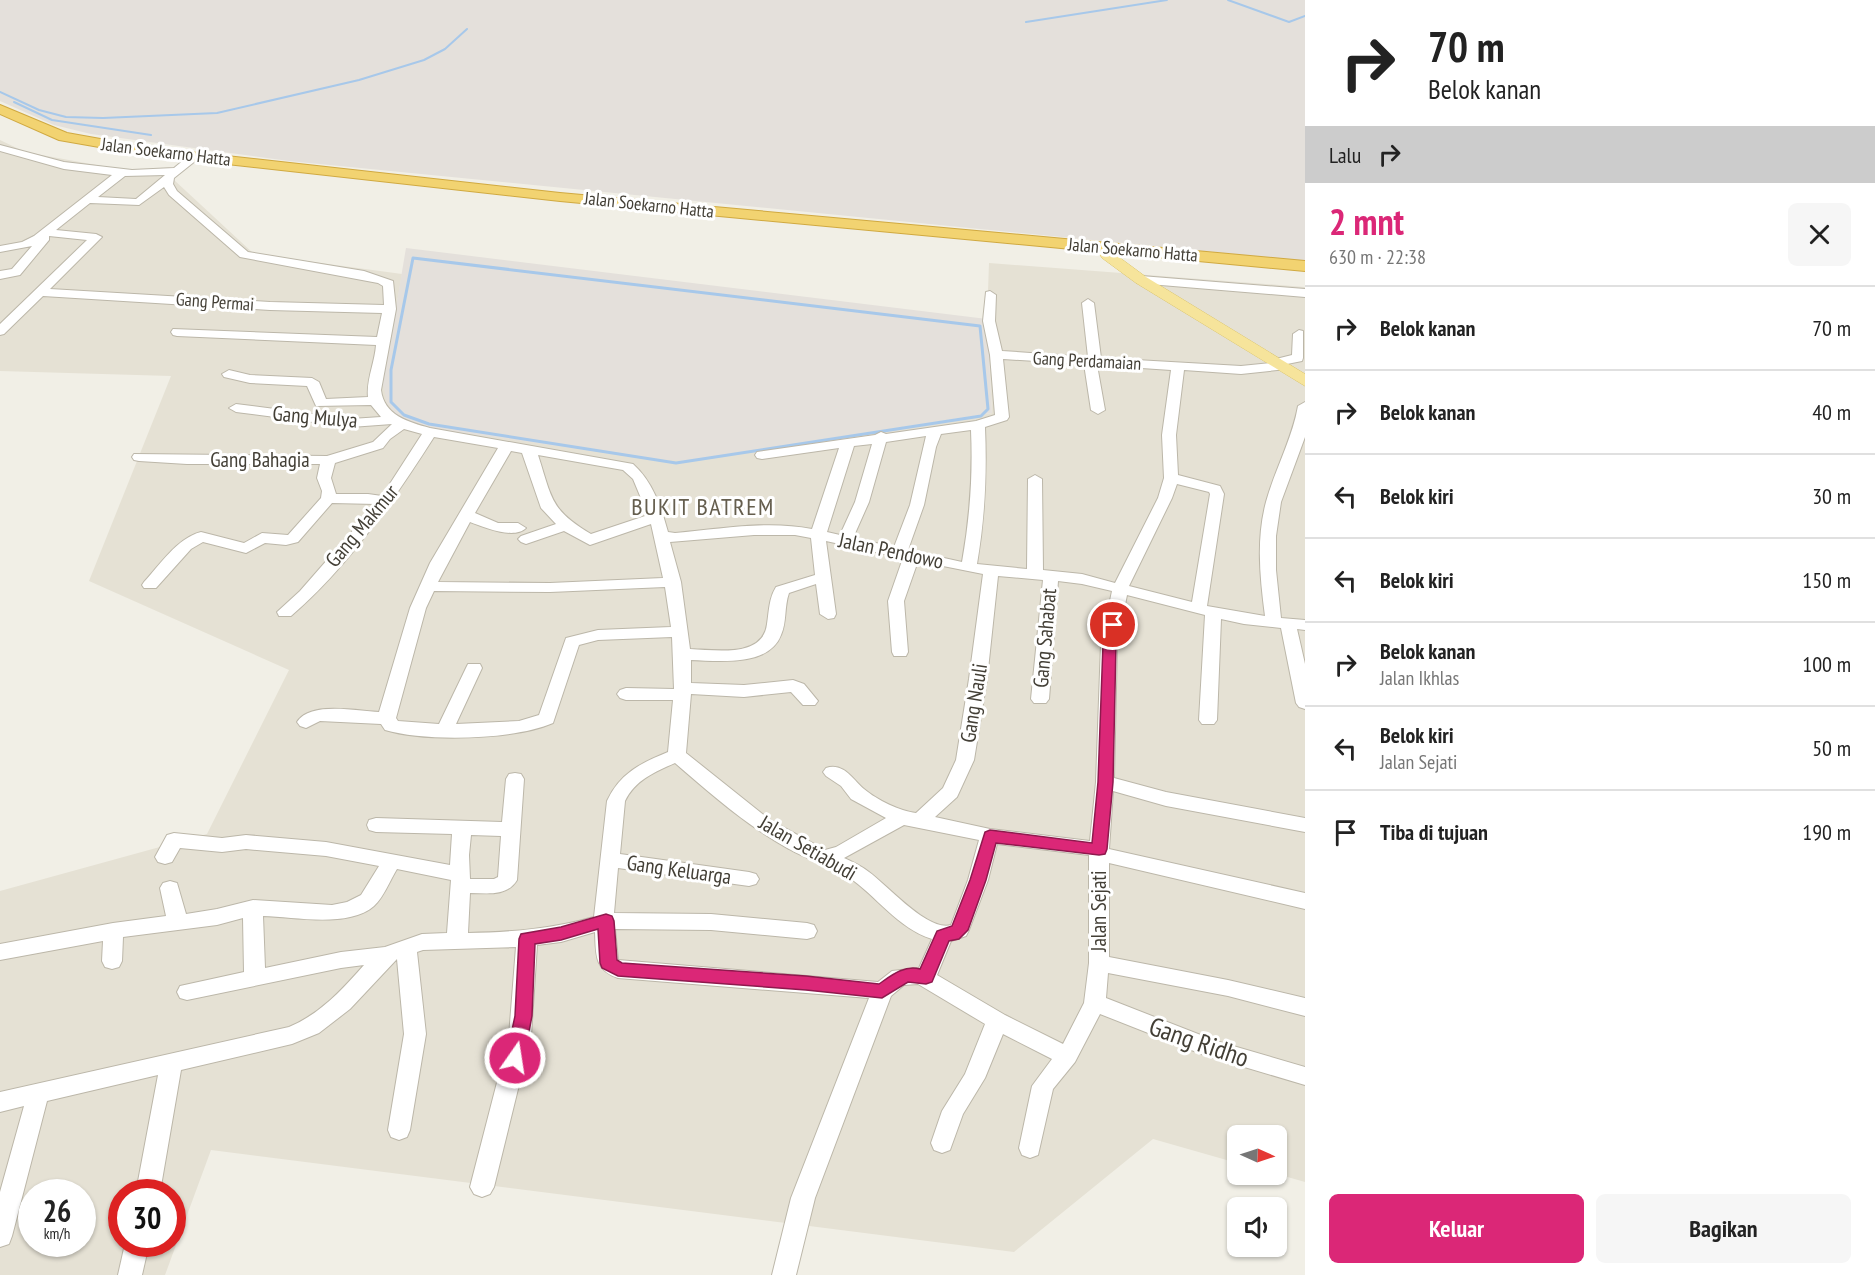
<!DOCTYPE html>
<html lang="id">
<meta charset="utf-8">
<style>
:root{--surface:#fff;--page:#f6f6f6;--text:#222;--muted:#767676;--line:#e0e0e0;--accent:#db2777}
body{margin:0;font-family:"PT Sans Narrow",sans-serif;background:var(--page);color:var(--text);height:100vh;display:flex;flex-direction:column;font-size:22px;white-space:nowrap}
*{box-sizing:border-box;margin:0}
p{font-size:20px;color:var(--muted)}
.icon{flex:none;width:33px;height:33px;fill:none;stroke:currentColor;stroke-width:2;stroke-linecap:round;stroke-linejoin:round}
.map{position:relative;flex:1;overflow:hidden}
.drawer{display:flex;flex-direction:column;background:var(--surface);width:570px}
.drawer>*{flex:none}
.hud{background:#fff;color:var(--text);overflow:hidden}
.needle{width:39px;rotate:93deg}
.tools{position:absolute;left:1227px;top:1125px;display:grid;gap:12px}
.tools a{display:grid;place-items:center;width:60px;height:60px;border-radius:9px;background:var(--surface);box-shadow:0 2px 4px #0004;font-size:30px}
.speed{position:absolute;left:18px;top:1179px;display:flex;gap:12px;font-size:30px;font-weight:700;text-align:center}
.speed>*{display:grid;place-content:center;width:78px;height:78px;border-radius:50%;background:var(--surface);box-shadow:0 2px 4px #0004;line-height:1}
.speed small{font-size:15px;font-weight:400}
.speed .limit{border:9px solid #d22;background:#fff;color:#111}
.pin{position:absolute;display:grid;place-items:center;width:51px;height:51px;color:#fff;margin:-26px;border:3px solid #fff;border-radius:50%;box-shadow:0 2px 6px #0007}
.me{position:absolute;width:66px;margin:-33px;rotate:13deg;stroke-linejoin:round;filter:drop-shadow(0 0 4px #0008)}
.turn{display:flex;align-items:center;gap:21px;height:126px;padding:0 24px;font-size:27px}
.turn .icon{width:78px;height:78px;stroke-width:2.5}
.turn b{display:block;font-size:42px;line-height:51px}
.then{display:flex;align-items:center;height:57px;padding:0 24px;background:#0003;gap:12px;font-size:22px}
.round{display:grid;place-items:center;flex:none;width:63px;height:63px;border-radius:9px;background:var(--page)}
.overview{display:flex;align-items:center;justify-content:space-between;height:102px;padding:0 24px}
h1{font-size:36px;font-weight:700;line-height:45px;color:var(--accent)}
.primary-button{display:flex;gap:12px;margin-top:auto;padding:12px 24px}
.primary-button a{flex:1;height:69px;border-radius:9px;background:var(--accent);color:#fff;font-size:24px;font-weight:700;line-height:69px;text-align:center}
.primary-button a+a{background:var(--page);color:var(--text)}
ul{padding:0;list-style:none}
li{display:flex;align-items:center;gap:18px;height:84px;padding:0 24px;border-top:2px solid var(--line)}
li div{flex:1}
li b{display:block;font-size:22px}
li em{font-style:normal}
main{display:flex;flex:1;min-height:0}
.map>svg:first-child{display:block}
</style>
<main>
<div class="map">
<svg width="1305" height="1275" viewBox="0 0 1305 1275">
<rect width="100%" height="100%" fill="#f1efe6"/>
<path fill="#e5e1d4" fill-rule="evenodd" d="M 0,140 L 25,152 L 173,179 L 254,254 L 402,274 L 383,384 L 686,461 L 992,413 L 987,319 L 989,263 L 1305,287 L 1305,1182 L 1277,1174 L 1276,1136 L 1238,1136 L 1237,1163 L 1153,1139 L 1014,1252 L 211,1150 L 165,1275 L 0,1275 L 0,891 L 207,834 L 289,670 L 89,581 L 171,376 L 0,371 ZM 32,1192 L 82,1192 L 82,1244 L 32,1244 ZM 122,1192 L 172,1192 L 172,1244 L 122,1244 Z"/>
<g fill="#e4e0db">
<polygon points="0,0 1305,0 1305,261 289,161 91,134 54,125 0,101"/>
<polygon points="406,248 987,319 992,413 686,461 641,458 428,428 396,415 387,403 383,384"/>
</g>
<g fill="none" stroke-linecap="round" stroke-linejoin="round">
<g stroke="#a7c8ea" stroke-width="2">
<polyline points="1228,0 1289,22 1305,16"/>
<polyline points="1026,22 1167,0"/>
<polyline points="0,92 39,110 66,117 103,118 217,113 359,80 424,60 445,49 467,29"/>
<polyline points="14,102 52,120 151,135"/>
</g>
<polygon stroke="#a7c8ea" stroke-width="3" points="413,258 980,326 988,409 981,416 676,463 429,424 404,415 391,402 391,370"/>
<g stroke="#bcb7a9" stroke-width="2">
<g id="minor">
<path d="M 0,145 L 64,162 L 132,170 L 174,168 L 191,154 L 199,154 L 199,158 L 174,178 L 173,184 L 177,191 L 248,252 L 364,271 L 393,281 L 396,309 L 381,390 C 384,415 408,422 430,428 L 633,464 C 653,482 661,507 668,532 L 675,533 C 720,529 768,520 812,529 L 839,448 L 762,459 L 757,458 L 755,455 L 757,452 L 875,435 L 881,432 L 886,434 L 976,421 L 995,415 L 990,355 L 983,321 L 986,292 L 990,291 L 996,295 L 995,321 L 1002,351 L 1088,357 L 1082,303 L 1088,299 L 1094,303 L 1101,358 L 1241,366 L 1271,363 L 1272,360 L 1292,355 L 1293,334 L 1299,330 L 1303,331 L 1303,358 L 1302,361 L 1287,364 L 1287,369 L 1241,374 L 1184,370 L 1176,435 L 1178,475 L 1220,486 L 1224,494 L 1207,606 L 1265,616 C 1260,578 1256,539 1266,502 C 1275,469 1292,440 1298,406 L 1305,402 L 1305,437 L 1281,502 L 1276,536 L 1276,570 L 1281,618 L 1305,620 L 1305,630 L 1297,629 L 1305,664 L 1305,709 L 1299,707 L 1296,703 L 1281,628 L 1244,624 L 1221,619 L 1217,720 L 1214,724 L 1202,724 L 1199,720 L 1205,615 L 1127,595 L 1117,644 L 1114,778 L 1166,792 L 1305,818 L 1305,832 L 1166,806 L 1113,791 L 1109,849 L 1305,893 L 1305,909 L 1109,863 L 1109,957 L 1228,980 L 1305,998 L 1305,1016 L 1228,996 L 1108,973 L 1106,998 L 1216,1041 L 1305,1067 L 1305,1085 L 1204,1055 L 1100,1014 L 1075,1062 L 1053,1089 L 1038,1155 L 1030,1158 L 1022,1155 L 1019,1148 L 1032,1086 L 1052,1059 L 1003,1034 L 985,1078 L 963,1114 L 950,1150 L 942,1153 L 934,1150 L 931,1143 L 942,1111 L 965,1074 L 985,1024 L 918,984 L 904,985 L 891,996 L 815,1198 L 796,1275 L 772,1275 L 791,1198 L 869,998 L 618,978 C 594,970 596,954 595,932 L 561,942 L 537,945 L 531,1036 L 494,1187 L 490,1194 L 482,1197 L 474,1194 L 470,1187 L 509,1036 L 516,947 L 423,950 L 417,952 L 426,1034 L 410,1130 L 407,1137 L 399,1140 L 391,1137 L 388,1130 L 404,1034 L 397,959 L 350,1009 L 319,1033 L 292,1044 L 181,1070 L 160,1192 L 136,1192 L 158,1075 L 47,1101 L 12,1236 L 9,1244 L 0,1247 L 0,1192 L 24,1106 L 0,1112 L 0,1092 L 289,1027 C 320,1014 342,990 364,965 L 341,968 L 187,1000 L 180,998 L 177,992 L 180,986 L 244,972 L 243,918 L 217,925 L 123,937 L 122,961 L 119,967 L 112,969 L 105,967 L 102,961 L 103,941 L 0,960 L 0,944 L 113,923 L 166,916 L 160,888 L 163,883 L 170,881 L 177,883 L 186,914 L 217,909 L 253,900 L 332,905 L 347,902 L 361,895 L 379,866 L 326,856 L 246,849 L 222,852 L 180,848 L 172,862 L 165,864 L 158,862 L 155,857 L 167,835 L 174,833 L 222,838 L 246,835 L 326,842 L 450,865 L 452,834 L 376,832 L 369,830 L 367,825 L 369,820 L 376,818 L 502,822 L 506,779 L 509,774 L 515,773 L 521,774 L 524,779 L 517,880 C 507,897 487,893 470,893 L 468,933 C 512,932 552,929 594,917 L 607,801 C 620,773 641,763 668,752 L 673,700 L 626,700 L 620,698 L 617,694 L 620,690 L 626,688 L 674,689 L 672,637 L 598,640 L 579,645 L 553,723 C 514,740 426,742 385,730 L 381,724 L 320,721 L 306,728 L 300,726 L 297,722 C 310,701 357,711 379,712 L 410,608 L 430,563 L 498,448 L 434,437 C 393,501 349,566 291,616 L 279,616 L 277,612 L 300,591 L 376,504 L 332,503 L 298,542 L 286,545 L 265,543 L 246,553 L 203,542 L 191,549 L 156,588 L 144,588 L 142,585 L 144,582 C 160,565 177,538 201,532 L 244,543 L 262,533 L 288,535 L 321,498 L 322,491 L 317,478 L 320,464 L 187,464 L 139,461 L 134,460 L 132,457 L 134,454 L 327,456 L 373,442 L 392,424 L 351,427 L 236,412 L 229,408 L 236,404 L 351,419 L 381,417 L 371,405 L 316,406 L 307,386 L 250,383 L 224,377 L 222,374 L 229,370 L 250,375 L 312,378 L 319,382 L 326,399 L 368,397 C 366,380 375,362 376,345 L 177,336 L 173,335 L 171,332 L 173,329 L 377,337 L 382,313 L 270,310 L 43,296 L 4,334 L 0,335 L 0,324 L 87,240 L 49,236 L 49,240 L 20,275 L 0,279 L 0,271 L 12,269 L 32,246 L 0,252 L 0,246 L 22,242 L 34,236 L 112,175 L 64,169 L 0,151 ZM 165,175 L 136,199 L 98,197 L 125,176 ZM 164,187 L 169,195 L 240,257 L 378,283 L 383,286 L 384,305 L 270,302 L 50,289 L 102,237 L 96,234 L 56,230 L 90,203 L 139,205 ZM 1003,359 L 1084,364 L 1091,410 L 1098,414 L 1105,410 L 1097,365 L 1171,370 L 1162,435 L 1164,478 L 1158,498 L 1115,583 L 1082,574 L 1043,570 L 1042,479 L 1035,475 L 1028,479 L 1027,569 L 977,564 C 985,517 987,475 985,427 L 1007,420 L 1009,417 ZM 404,429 L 422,434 L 382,496 L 368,494 L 336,494 L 331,478 L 335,463 L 383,448 L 390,439 ZM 971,430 C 973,475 970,517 962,562 L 908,550 L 924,505 L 936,447 L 941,434 ZM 926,436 L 910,505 L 894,547 L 853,538 L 869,502 L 886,442 ZM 872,444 L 855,502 L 840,535 L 827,532 L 854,446 ZM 511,451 L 522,453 L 541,508 L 556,524 L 521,536 L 518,539 L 521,542 L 526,544 L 564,531 L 590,545 L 651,524 L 663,578 L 550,583 L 438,582 L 470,522 C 483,527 514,540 526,528 L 518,523 L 498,523 L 475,513 ZM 538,455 L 623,470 L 633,479 L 648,515 L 591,534 C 550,510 552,498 538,455 ZM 1177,484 L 1209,492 L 1210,494 L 1192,602 L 1129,586 L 1172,498 ZM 754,535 L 795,535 L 811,538 L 815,575 L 776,587 C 769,598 769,611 767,624 C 763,658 716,650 690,649 L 681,582 L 670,542 ZM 826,541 L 903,558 L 888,601 L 892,652 L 894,656 L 906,656 L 908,652 L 904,601 L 918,561 L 983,574 L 969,679 L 956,760 L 943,788 L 916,813 C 900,811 877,800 864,789 C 853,780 844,762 826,768 L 823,772 L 826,776 L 841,786 L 851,799 L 886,818 L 836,847 L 825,850 L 770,820 L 686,753 L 691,694 L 744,697 L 791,692 L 803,705 L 815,705 L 818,701 L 804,684 L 793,680 L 744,685 L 691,683 L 691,660 C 719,661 769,667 781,635 C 787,622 784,607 789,593 L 816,584 L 820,614 L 828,619 L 834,618 L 836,614 ZM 998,576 L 1043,580 L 1031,699 L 1034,703 L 1046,703 L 1049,699 L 1058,581 L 1082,584 L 1112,591 L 1101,644 L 1096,782 L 1090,841 L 990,829 L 935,817 L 957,797 L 974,760 L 987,679 ZM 665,587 L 671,627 L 598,630 L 566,638 L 539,715 L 519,721 L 456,724 L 482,668 L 480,664 L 468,664 L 466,668 L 439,724 L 398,721 L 396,718 L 426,608 L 434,591 L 550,592 ZM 675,763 C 711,794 747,826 789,849 C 808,860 828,865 847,876 C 876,895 897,928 932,939 L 919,968 L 892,971 L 878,982 L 618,960 L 615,929 L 711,930 L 807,939 L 814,937 L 817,931 L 814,925 L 807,923 L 711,914 L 614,913 L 618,868 L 749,886 L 756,884 L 759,879 L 756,874 L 749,872 L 620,854 L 625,801 C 635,780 655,772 675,763 ZM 904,825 L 979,840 L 968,880 L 951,925 C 928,932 887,885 869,872 C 861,866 853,862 844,858 ZM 471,835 L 501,836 L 498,877 L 494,879 L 470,879 L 469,855 ZM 997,844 L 1089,855 L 1089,963 L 1084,1003 L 1063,1044 L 1005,1015 L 937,975 L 951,941 L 966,936 L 969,930 L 988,880 ZM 397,869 L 451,880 L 447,933 L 422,934 L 385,947 L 341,952 L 265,968 L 263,916 C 295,917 349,928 374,906 C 384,897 390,880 397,869 Z"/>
<polygon points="1141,276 1305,289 1305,297 1137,283 1135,280"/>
<polygon points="125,1244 149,1244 142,1275 118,1275"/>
</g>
</g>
<g stroke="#d9c36c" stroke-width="1">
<polygon id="major" points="1103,244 1108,245 1112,252 1146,277 1305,374 1305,386 1136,283 1102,258 1096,248"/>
</g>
<g stroke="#d0a941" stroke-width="2">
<polygon id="highway" points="0,105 67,133 145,147 560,193 1305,261 1305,271 560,201 145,155 59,140 0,114"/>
</g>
<use href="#minor" fill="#fff" fill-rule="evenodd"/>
<use href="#major" fill="#f6e49b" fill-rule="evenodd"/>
<use href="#highway" fill="#f2d371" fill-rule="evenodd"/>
</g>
<path fill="#db2777" stroke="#8e194d" stroke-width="1.5" d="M 1113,621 L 1120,625 L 1116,644 L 1113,782 L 1107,849 L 1105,854 L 1099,855 L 996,843 L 986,880 L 968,930 L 959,939 L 949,941 L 932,982 L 926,984 L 908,982 L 882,998 L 806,990 L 618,976 L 602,968 L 600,963 L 598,929 L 561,940 L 535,944 L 532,1016 L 524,1058 L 521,1063 L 515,1065 L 509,1063 L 506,1058 L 515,1016 L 519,939 L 521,934 L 561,927 L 606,914 L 612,916 L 614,921 L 617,960 L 622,963 L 806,976 L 879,984 C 892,975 904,965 920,969 L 937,931 L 952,926 L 970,880 L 985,832 L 990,830 L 1092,843 L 1098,782 L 1103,644 L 1107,625 Z"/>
<g text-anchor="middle" stroke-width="6" stroke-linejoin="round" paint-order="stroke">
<g font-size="18" fill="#433f36" stroke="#fff">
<text transform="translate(166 152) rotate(7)" y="6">Jalan Soekarno Hatta</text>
<text transform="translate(649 205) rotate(6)" y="6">Jalan Soekarno Hatta</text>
<text transform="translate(1133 250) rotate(5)" y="6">Jalan Soekarno Hatta</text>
<text transform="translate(215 302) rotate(4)" y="6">Gang Permai</text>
<text transform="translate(1087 361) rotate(3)" y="6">Gang Perdamaian</text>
</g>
<g font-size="21" fill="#433f36" stroke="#fff">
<text transform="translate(315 417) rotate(5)" y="7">Gang Mulya</text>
<text x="260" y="467">Gang Bahagia</text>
<text transform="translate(362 526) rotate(-50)" y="7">Gang Makmur</text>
<text transform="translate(891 551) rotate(12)" y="7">Jalan Pendowo</text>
<text transform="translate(1045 638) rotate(-85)" y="7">Gang Sahabat</text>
<text transform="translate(974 703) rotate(-81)" y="7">Gang Nauli</text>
<text transform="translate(808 848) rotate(30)" y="7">Jalan Setiabudi</text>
<text transform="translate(679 870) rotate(8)" y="7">Gang Keluarga</text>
<text transform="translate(1099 911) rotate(-90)" y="7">Jalan Sejati</text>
</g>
<g font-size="24" letter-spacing="1.5" fill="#655e4e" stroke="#fff">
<text x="703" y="515">BUKIT BATREM</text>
</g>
<g font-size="26" fill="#433f36" stroke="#fff">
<text transform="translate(1199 1042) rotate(19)" y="9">Gang Ridho</text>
</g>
</g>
</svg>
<div class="tools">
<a><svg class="needle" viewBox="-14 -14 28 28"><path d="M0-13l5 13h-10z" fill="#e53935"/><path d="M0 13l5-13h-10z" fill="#767676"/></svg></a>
<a><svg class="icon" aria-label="sound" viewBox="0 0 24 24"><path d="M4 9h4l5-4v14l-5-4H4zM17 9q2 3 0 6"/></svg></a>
</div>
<div class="speed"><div>26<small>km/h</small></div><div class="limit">30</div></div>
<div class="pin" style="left:1113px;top:625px;background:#d93025"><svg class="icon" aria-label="arrive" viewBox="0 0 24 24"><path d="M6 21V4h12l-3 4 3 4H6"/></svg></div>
<svg class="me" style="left:515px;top:1058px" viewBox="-20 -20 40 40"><circle r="17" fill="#db2777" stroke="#fff" stroke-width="3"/><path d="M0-11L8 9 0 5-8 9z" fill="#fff"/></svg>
</div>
<section class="drawer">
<div class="hud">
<div class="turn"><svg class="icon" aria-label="right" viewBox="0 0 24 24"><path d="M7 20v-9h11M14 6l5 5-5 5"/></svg><div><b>70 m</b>Belok kanan</div></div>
<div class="then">Lalu<svg class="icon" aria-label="right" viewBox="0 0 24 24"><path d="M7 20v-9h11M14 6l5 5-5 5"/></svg></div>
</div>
<div class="overview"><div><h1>2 mnt</h1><p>630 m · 22:38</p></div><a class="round"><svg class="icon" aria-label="close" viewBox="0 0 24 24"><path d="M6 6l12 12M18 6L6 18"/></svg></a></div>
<ul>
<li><svg class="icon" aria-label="right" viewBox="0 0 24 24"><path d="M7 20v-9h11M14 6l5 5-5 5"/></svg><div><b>Belok kanan</b></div><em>70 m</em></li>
<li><svg class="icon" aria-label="right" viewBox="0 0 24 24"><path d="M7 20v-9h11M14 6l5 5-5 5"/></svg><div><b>Belok kanan</b></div><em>40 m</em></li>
<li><svg class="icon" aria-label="left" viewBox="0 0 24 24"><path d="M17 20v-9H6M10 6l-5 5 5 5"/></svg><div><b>Belok kiri</b></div><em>30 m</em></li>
<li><svg class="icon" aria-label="left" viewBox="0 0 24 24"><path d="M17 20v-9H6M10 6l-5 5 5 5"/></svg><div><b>Belok kiri</b></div><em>150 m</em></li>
<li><svg class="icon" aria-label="right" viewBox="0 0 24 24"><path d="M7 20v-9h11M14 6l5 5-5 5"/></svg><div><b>Belok kanan</b><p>Jalan Ikhlas</p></div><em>100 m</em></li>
<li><svg class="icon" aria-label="left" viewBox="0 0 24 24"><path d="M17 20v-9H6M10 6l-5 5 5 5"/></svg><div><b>Belok kiri</b><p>Jalan Sejati</p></div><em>50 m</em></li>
<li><svg class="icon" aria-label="arrive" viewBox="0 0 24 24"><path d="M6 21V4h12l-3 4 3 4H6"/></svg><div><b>Tiba di tujuan</b></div><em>190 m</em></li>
</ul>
<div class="primary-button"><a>Keluar</a><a>Bagikan</a></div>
</section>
</main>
